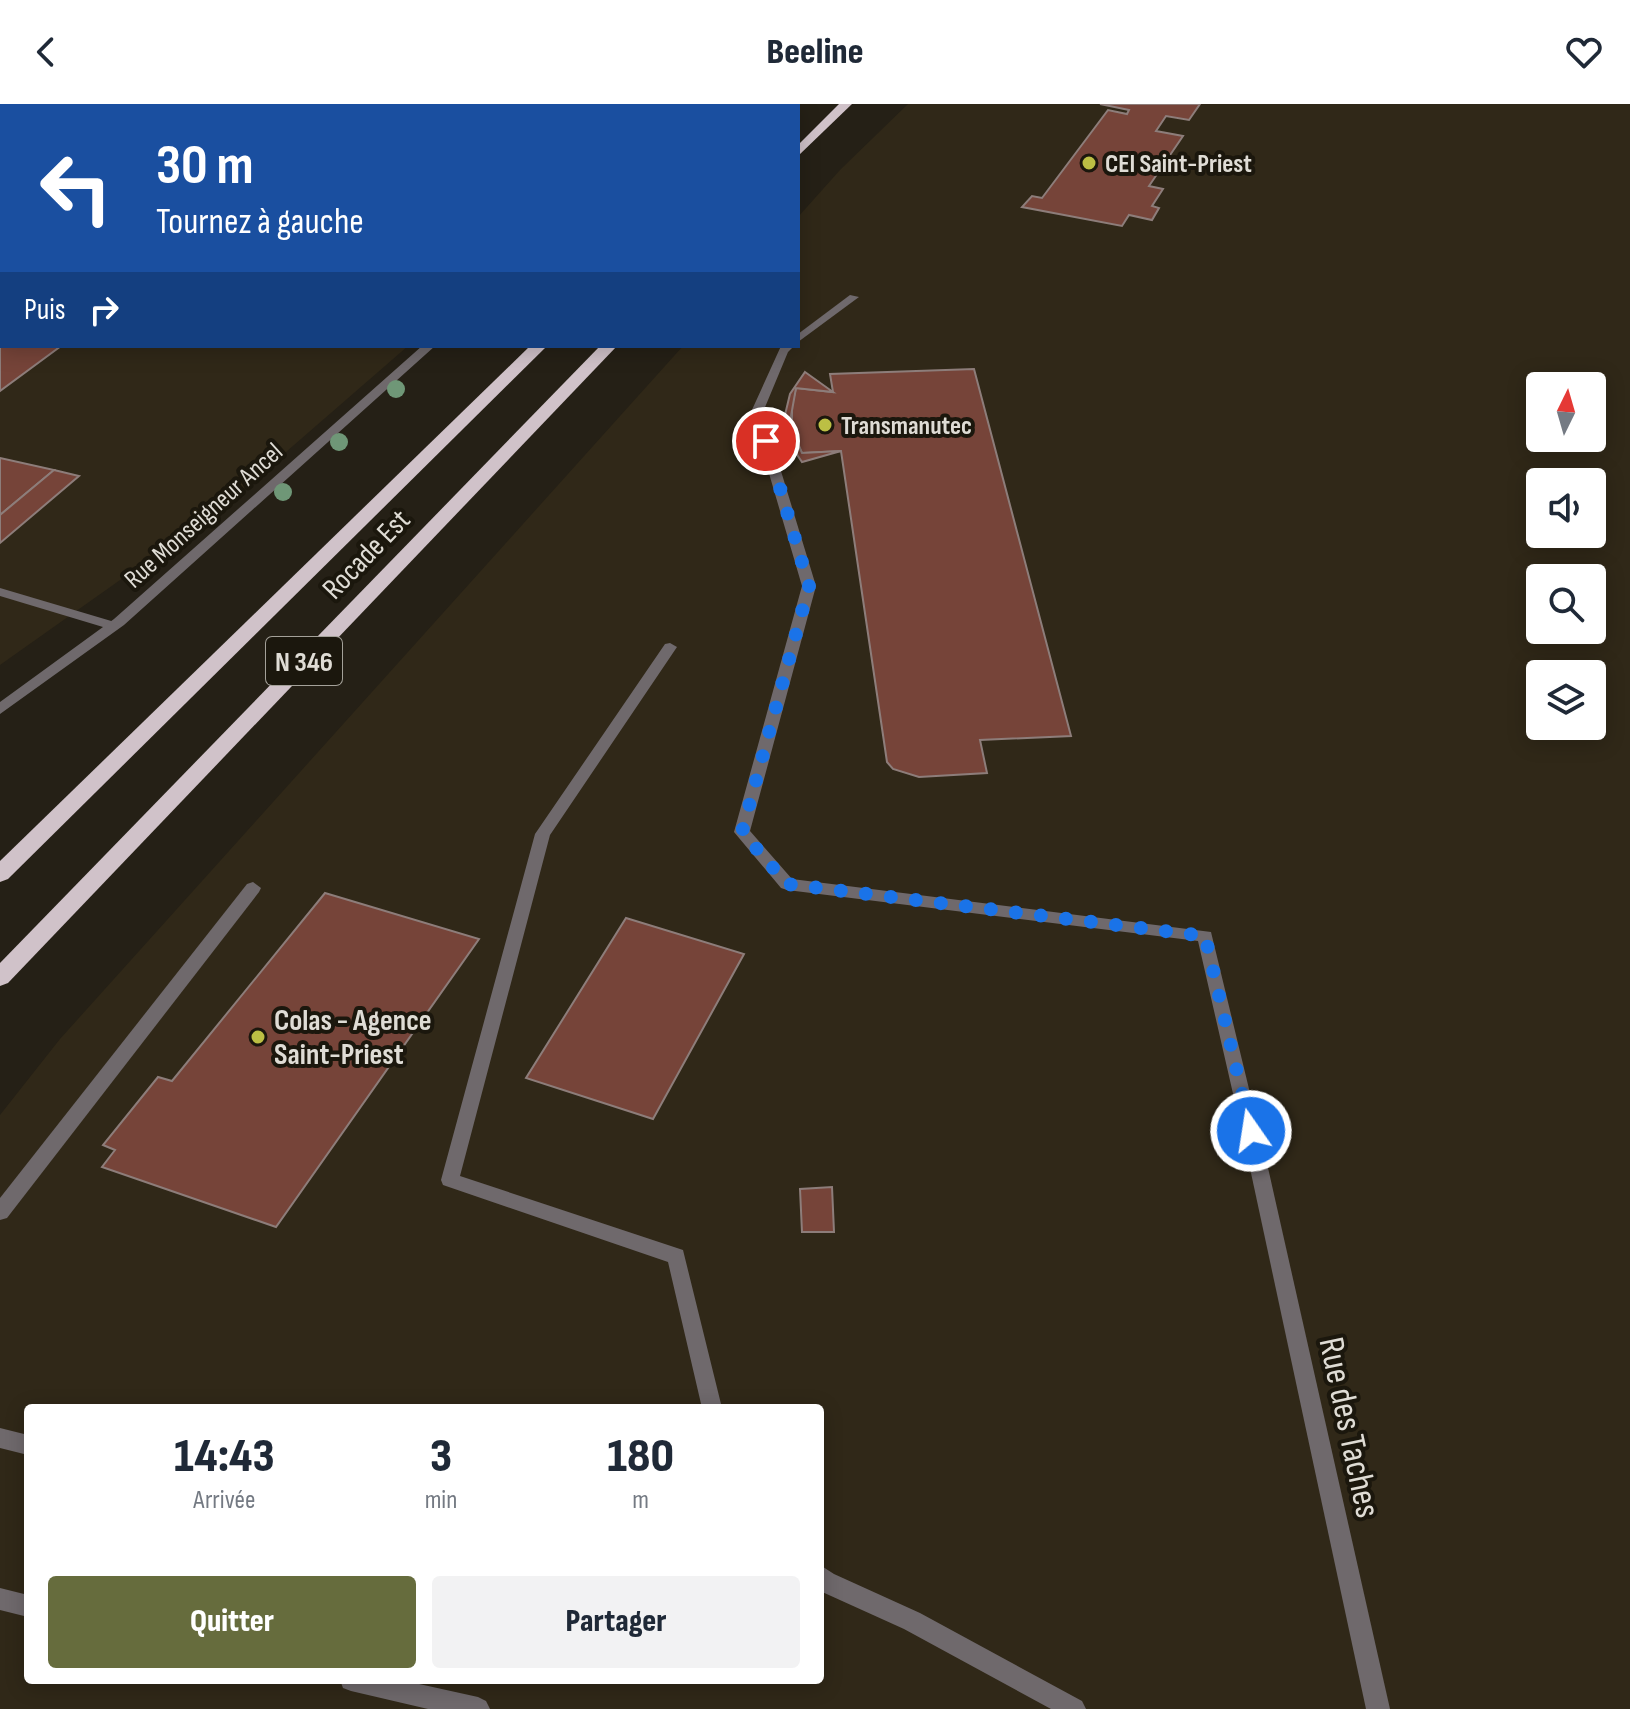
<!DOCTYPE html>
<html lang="fr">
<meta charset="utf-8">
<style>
:root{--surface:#fff;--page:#f2f2f3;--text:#1f2937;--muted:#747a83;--accent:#666c3d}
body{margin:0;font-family:"Sofia Sans Condensed",sans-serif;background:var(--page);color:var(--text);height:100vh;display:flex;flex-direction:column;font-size:30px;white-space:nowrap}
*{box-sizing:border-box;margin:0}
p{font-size:26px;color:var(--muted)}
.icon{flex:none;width:44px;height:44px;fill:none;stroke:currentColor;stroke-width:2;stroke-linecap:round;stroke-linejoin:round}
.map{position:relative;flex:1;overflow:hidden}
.side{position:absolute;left:24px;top:1300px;width:800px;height:280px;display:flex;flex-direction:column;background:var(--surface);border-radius:8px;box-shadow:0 4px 20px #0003}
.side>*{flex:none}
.banner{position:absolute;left:0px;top:0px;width:800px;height:244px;box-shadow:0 4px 20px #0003;background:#1a4fa0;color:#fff;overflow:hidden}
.needle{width:52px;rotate:5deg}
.tools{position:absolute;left:1526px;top:268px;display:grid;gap:16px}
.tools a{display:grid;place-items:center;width:80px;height:80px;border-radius:8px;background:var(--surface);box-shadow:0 4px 20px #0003;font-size:40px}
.pin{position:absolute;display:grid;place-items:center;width:68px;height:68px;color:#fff;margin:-34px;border:4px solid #fff;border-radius:50%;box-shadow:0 2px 8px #0007}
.me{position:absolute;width:88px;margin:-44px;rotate:347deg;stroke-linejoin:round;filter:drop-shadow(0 0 6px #0008)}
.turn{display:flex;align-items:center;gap:28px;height:168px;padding:0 24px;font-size:36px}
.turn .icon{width:104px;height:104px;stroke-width:2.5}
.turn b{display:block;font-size:56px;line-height:68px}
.then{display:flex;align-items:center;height:76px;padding:0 24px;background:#0003;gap:16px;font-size:30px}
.eta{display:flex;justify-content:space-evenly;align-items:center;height:136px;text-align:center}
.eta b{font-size:48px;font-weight:800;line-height:56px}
.button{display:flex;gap:16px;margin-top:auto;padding:16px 24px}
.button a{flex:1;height:92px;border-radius:8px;background:var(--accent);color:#fff;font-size:32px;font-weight:800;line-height:92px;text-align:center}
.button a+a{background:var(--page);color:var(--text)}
header{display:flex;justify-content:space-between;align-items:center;height:104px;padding:0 24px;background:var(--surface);font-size:36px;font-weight:800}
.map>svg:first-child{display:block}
</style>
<header><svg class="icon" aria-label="back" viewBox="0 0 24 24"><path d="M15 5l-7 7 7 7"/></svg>Beeline<svg class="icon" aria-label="heart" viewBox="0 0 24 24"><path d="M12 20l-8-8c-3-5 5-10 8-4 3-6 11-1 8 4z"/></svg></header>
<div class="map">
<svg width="1630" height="1605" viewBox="0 0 1630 1605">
<rect width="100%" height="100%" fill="#252016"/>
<g fill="#302818" fill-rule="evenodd">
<polygon points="0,0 686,0 2,2 2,242 408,242 219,406 0,561"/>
<path d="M 908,0 L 1630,0 L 1630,1605 L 0,1605 L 0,1011 L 60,935 L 683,242 L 798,242 L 798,113 L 840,66 ZM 1540,282 L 1592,282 L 1592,334 L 1540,334 ZM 1540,378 L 1592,378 L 1592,430 L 1540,430 ZM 1540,474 L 1592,474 L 1592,526 L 1540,526 ZM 1540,570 L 1592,570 L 1592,622 L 1540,622 ZM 28,1304 L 820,1304 L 820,1576 L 28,1576 Z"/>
</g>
<g fill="#764439" stroke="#8d7d7a" stroke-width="2">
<polygon points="386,0 529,0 383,2"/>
<polygon points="1100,0 1200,0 1189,16 1166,12 1156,27 1183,32 1149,82 1163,85 1152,102 1159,104 1152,116 1129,111 1122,122 1022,103 1032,92 1042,94 1108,6 1127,10 1129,6"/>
<polygon points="0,220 2,242 61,242 0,287"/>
<polygon points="974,265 1071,632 980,636 987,669 919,673 893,665 887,658 841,347 802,349 792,324 792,301 796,284 833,288 830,270"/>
<polygon points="805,268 833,288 796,284 791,312 799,343 802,349 841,347 802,358 788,337 784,315 790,290"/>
<polygon points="0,354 54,366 0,411"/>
<polygon points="54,366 79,372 0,439 0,411"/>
<polygon points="325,789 479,835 276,1123 102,1063 115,1046 103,1041 158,973 172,977"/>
<polygon points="626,814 744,850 653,1015 526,974"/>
<polygon points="832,1083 834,1128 802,1128 800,1085"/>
</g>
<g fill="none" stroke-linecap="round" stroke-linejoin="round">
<g fill="#6f696c" fill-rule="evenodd">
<polygon points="270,0 288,0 289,2 271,2"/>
<polygon points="2,18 2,24 0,25 0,19"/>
<rect x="0" y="126" width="2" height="6"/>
<polygon points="850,191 859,193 798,238 798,230"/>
<polygon points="781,242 794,242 788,248 763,308 816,482 750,727 792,775 1211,828 1266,1055 1263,1060 1257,1063 1251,1060 1248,1055 1198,837 787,786 781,784 734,728 802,482 751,308"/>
<polygon points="0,484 118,519 120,522 113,526 0,492"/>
<polygon points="670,539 677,543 550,731 460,1072 683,1146 722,1304 702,1304 668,1158 443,1081 441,1076 535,730 665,540"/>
<polygon points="253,778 261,784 259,788 7,1114 0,1116 0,1094 247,780"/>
<polygon points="0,1324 28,1331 28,1351 0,1344"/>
<polygon points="820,1461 834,1470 920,1509 1082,1597 1086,1605 1051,1605 904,1525 820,1487"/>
<polygon points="0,1484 28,1491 28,1513 0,1506"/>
<polygon points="340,1576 401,1576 478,1593 486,1597 490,1605 428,1605 351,1587 343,1584"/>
</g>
<g fill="#6f696c" fill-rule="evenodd">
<polygon points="422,242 435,242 124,521 0,610 0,598 114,515"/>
<polygon points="1257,1047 1263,1050 1266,1055 1390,1605 1366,1605 1248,1055 1251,1050"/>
</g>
<g fill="#d0c2c9" fill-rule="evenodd">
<polygon points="783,0 796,0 782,2"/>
<polygon points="839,0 852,0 798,52 798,41"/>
<polygon points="530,242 547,242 8,775 0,778 0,757"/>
<polygon points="600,242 617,242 8,879 0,882 0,859"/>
</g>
</g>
<g fill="#6f9777">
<circle cx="396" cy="285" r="9"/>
<circle cx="339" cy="338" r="9"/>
<circle cx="283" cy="388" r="9"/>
</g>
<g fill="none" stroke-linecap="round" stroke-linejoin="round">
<polyline stroke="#1a73e8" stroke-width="14" stroke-dasharray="0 25.2" points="766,337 809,482 742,728 787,780 1205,832 1251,1027"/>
</g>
<g fill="#bcbf44" stroke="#1b170d" stroke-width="3">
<circle cx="1089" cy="59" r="8"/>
<circle cx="825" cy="321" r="8"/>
<circle cx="258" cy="933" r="8"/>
</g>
<g text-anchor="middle" stroke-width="8" stroke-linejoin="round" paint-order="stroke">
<g font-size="26" font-weight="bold" fill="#dfdcd5" stroke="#1b170d" text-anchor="start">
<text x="1105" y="68">CEI Saint-Priest</text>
<text x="841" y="330">Transmanutec</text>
</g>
<g font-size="26" fill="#dfdcd5" stroke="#1b170d">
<text transform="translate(203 411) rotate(-42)" y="9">Rue Monseigneur Ancel</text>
</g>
<rect fill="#1b170d" stroke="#a4a199" stroke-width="2" x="266" y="533" width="76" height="48" rx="6"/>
<g font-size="28" font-weight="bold" fill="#dfdcd5">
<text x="304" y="567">N 346</text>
</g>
<g font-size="30" fill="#dfdcd5" stroke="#1b170d">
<text transform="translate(366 450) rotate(-46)" y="10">Rocade Est</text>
</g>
<g font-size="30" font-weight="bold" fill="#dfdcd5" stroke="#1b170d" text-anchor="start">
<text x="274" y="926">Colas - Agence<tspan x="274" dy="34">Saint-Priest</tspan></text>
</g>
<g font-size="36" fill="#dfdcd5" stroke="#1b170d">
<text transform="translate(1351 1323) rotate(78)" y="13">Rue des Taches</text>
</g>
</g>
</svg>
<div class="tools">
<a><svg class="needle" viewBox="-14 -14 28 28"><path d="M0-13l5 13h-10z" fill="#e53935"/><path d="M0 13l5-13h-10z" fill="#747a83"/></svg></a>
<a><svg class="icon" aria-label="sound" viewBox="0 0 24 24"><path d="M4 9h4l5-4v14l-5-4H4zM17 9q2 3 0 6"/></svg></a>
<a><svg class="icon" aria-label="search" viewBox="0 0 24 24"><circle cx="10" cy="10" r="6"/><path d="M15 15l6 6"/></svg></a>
<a><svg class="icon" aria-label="layers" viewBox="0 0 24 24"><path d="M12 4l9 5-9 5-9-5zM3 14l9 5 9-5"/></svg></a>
</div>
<div class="pin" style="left:766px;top:337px;background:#d93025"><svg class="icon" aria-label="arrive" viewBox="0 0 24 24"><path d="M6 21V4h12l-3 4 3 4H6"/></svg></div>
<svg class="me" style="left:1251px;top:1027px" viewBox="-20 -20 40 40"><circle r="17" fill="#1a73e8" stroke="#fff" stroke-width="3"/><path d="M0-11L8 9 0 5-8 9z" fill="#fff"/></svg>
<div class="banner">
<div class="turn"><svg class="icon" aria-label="left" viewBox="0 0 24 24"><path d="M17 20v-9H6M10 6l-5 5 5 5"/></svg><div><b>30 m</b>Tournez à gauche</div></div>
<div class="then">Puis<svg class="icon" aria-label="right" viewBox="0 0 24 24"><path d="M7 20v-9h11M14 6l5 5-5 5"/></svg></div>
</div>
<section class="side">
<div class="eta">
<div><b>14:43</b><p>Arrivée</p></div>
<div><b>3</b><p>min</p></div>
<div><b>180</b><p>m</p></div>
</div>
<div class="button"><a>Quitter</a><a>Partager</a></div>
</section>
</div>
